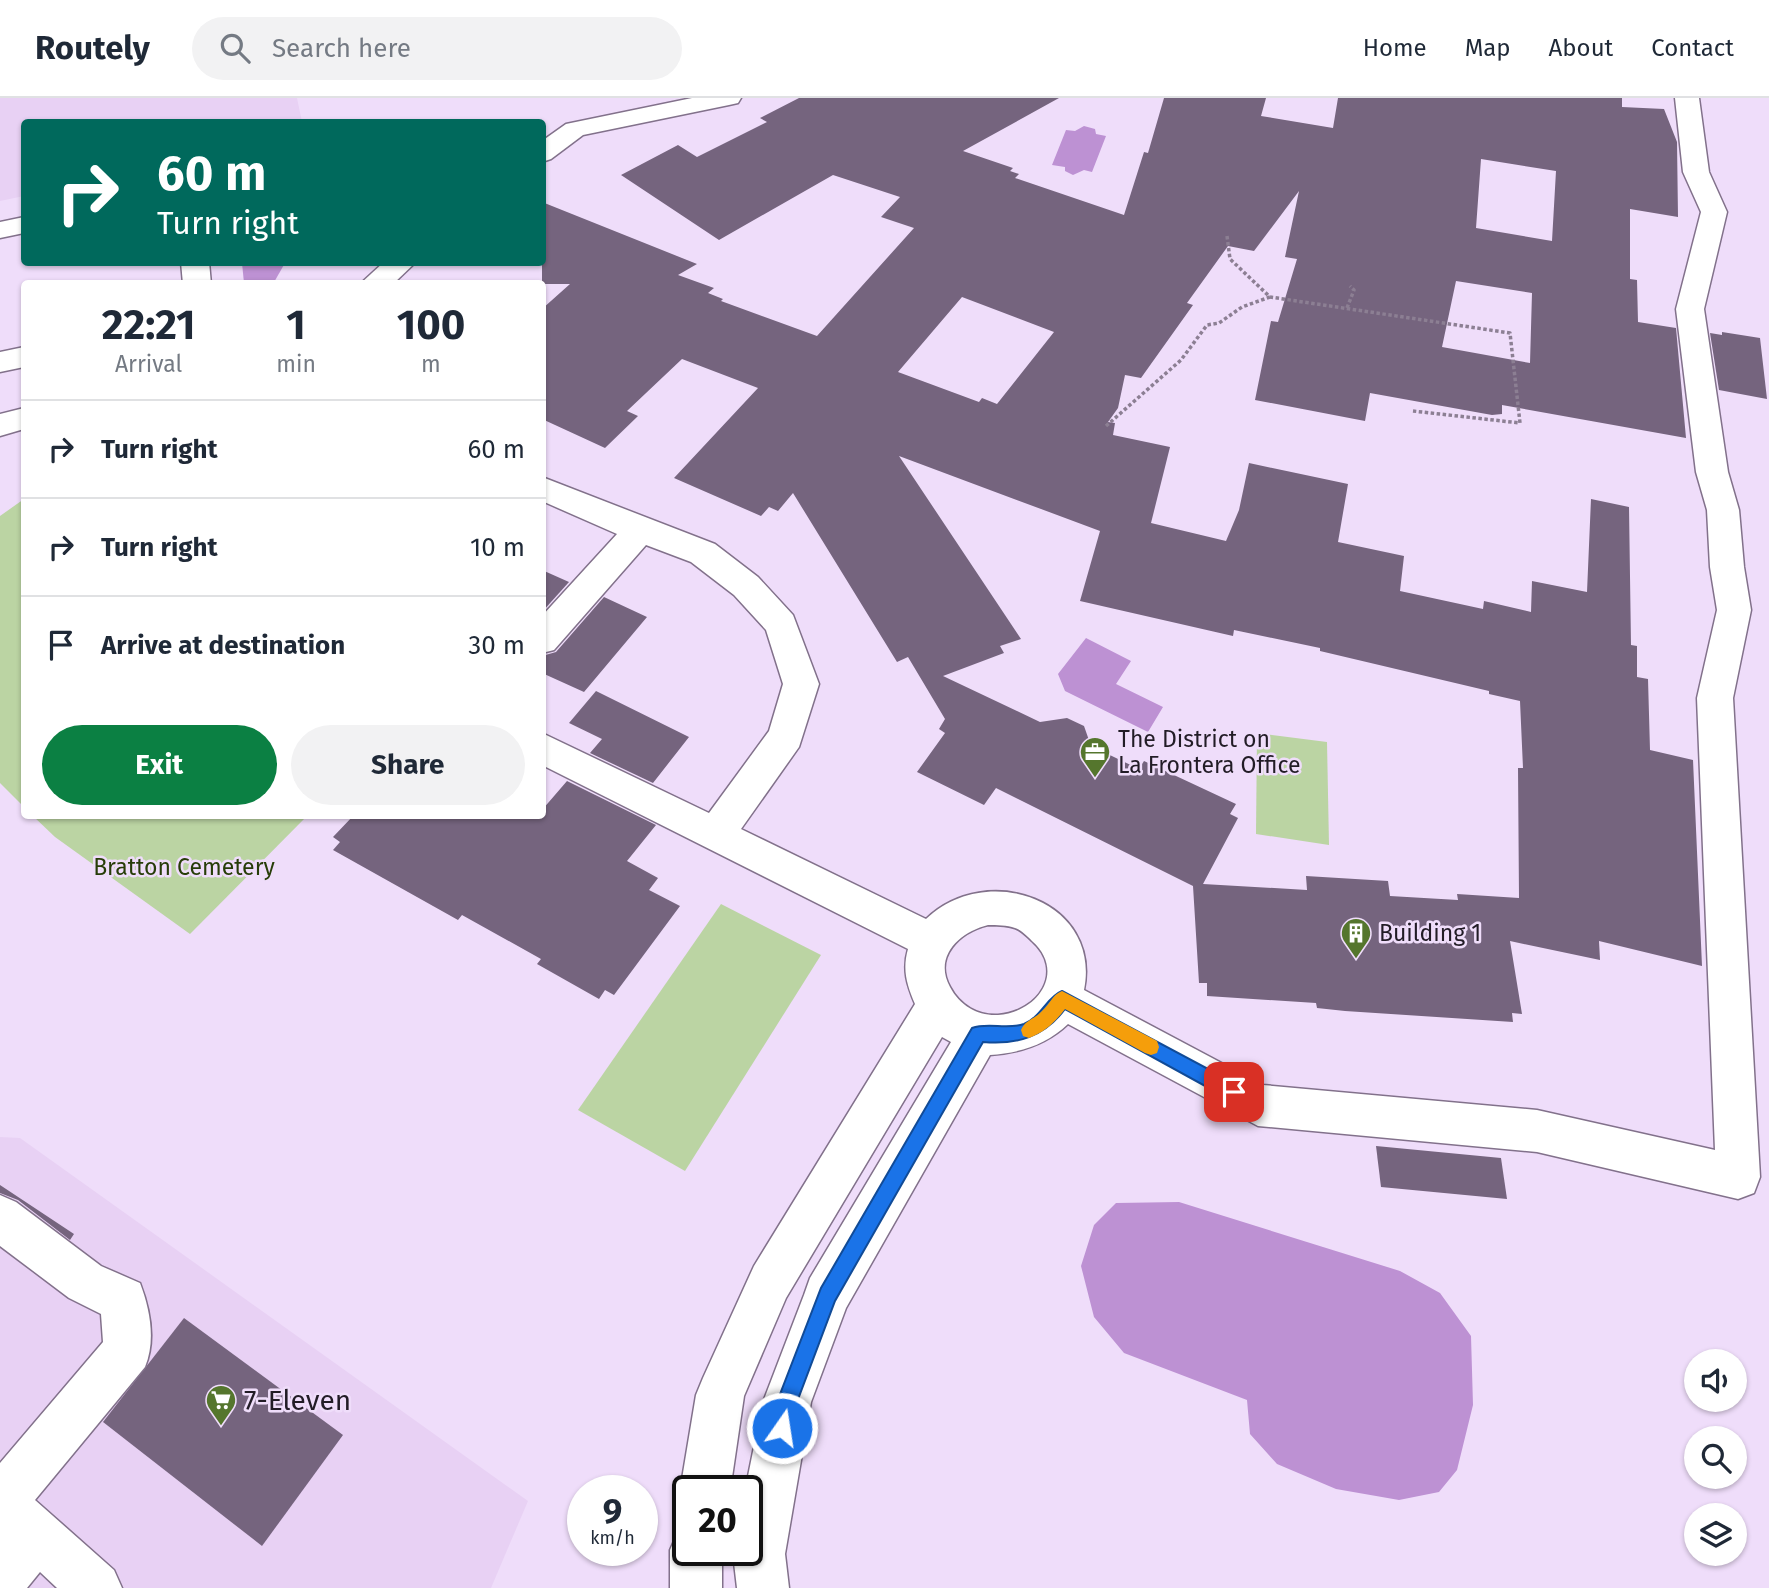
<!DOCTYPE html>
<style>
:root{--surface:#fff;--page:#f2f2f3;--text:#1f2937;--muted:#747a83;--line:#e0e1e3;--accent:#0b8043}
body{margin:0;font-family:"Fira Sans",sans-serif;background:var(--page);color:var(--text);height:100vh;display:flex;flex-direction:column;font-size:26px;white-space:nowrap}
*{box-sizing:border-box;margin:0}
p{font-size:23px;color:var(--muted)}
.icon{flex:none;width:38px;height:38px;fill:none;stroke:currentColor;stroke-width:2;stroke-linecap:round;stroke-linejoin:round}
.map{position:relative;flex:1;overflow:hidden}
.drawer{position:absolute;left:21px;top:182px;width:525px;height:539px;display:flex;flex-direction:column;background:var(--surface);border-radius:7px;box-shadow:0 2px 5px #0004}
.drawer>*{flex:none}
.guide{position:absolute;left:21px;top:21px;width:525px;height:147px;border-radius:7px;box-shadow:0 2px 5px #0004;background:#00695c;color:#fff;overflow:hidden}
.controls{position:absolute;left:1684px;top:1251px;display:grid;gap:14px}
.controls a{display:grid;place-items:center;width:63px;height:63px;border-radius:50%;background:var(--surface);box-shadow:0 2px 5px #0004;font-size:35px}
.speed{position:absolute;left:567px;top:1377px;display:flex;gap:14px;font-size:35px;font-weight:700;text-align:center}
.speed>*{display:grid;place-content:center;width:91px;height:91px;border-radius:50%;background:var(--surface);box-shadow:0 2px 5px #0004;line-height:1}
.speed small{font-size:18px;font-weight:400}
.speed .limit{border:4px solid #111;border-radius:10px;background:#fff;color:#111}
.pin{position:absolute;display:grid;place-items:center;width:60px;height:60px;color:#fff;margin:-30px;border-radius:14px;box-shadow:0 4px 10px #0006}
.me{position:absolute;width:77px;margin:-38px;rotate:13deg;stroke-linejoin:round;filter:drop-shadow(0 0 5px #0008)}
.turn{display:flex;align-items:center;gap:24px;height:147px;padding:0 21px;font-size:32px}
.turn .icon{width:91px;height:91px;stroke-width:2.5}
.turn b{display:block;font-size:49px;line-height:60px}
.eta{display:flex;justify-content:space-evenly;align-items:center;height:119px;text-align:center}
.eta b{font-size:42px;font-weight:700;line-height:49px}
.button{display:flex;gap:14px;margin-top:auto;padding:14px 21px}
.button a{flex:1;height:80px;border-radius:42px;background:var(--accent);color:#fff;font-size:28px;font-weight:700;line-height:80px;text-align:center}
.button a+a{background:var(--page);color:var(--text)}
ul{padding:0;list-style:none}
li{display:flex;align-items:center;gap:21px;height:98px;padding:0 21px;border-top:2px solid var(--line)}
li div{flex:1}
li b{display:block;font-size:26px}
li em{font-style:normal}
header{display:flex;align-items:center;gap:42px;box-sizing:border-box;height:98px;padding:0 35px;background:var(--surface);border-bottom:2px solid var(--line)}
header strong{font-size:33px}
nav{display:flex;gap:38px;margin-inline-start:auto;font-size:24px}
.search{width:490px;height:63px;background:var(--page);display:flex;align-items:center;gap:18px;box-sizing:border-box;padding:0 24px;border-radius:38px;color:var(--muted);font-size:26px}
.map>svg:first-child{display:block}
</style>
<header>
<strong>Routely</strong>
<div class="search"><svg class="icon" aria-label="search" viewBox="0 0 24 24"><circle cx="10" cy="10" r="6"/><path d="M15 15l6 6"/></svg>Search here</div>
<nav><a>Home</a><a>Map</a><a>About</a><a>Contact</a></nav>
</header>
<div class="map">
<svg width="1769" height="1490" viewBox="0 0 1769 1490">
<rect width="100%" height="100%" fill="#efddfa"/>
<g fill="#e8d1f4">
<polygon points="0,0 297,0 302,24 24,24 24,98 0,103"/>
<polygon points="0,1039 20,1040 528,1403 491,1490 0,1490"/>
</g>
<g fill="#bbd4a3">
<polygon points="24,401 24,709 0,685 0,418"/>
<polygon points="1257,635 1327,644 1329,747 1256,736"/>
<polygon points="33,718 307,718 190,836 55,739"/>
<polygon points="721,806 821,857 685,1073 578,1012"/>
</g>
<g fill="#bd91d3">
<polygon points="1084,28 1095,31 1096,36 1106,38 1092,74 1084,72 1073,77 1065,73 1065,69 1052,67 1066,32 1075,33"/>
<polygon points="242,165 242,164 285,165 273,186 244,185"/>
<polygon points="1086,540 1131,563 1116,586 1163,609 1148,634 1065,593 1058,576"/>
<polygon points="1179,1104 1400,1173 1440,1195 1471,1238 1473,1307 1457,1372 1439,1394 1399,1402 1336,1391 1277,1366 1250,1336 1247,1302 1124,1255 1094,1219 1081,1168 1094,1127 1116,1105"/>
</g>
<g fill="#75647e" fill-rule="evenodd">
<path d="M 799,0 L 1059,0 L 963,53 L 1013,70 L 1010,73 L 1019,76 L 1015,80 L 1124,117 L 1144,54 L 1148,55 L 1164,0 L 1266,0 L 1261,18 L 1333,30 L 1338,0 L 1622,0 L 1622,9 L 1664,11 L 1677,44 L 1678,119 L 1630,111 L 1630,181 L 1637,182 L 1638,224 L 1676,230 L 1686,340 L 1502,307 L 1502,316 L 1492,317 L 1370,295 L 1365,323 L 1255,302 L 1271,223 L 1278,224 L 1297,161 L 1285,159 L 1299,93 L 1254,153 L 1228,148 L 1187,205 L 1193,207 L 1141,280 L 1125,277 L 1118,310 L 1108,324 L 1115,325 L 1113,337 L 1170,349 L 1151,425 L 1226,443 L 1239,412 L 1249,365 L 1348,386 L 1338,444 L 1404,458 L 1400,493 L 1483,511 L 1484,503 L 1531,514 L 1532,483 L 1587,494 L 1591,401 L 1629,409 L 1631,547 L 1637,548 L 1637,579 L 1648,581 L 1650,652 L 1693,662 L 1702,868 L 1599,843 L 1600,862 L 1510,843 L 1522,916 L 1512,915 L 1513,924 L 1345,913 L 1317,910 L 1316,905 L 1207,898 L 1207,885 L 1199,885 L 1193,788 L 996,690 L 984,707 L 917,674 L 945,635 L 939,631 L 945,621 L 908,559 L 897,564 L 793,395 L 778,413 L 769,409 L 761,418 L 674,380 L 758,290 L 682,261 L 627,313 L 638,318 L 605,350 L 542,321 L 542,211 L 570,186 L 542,186 L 542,104 L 697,166 L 678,177 L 714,190 L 708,195 L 723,201 L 721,203 L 817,238 L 914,130 L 881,119 L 900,99 L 833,77 L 719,142 L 621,77 L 678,47 L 697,59 L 767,24 L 760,20 ZM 1481,61 L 1556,73 L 1552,143 L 1476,130 ZM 1456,183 L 1532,195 L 1530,265 L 1442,249 ZM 962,199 L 1054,234 L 997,306 L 982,300 L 979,304 L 898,274 ZM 899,358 L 1100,433 L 1080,503 L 1233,538 L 1234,532 L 1320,550 L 1320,553 L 1489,593 L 1489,596 L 1520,603 L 1523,670 L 1518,670 L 1519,800 L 1457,796 L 1458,802 L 1390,798 L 1388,783 L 1306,778 L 1307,792 L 1203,786 L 1238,720 L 1230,716 L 1236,706 L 1144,663 L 1139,671 L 1091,648 L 1084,628 L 1067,620 L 1040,624 L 943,578 L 1004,555 L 1000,548 L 1021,541 Z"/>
<polygon points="1722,234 1760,240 1767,301 1719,292 1710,235 1722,237"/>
<polygon points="542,472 569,484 542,514"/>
<polygon points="604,499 647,519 584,594 542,575 542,558 556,554"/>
<polygon points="596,593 689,639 653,685 590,655 602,641 569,625"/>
<polygon points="567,683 656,727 627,763 658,780 649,792 680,808 614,897 605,892 599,901 537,866 541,861 462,817 458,822 333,752 340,744 333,739 353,718 542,718 542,712"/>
<polygon points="1376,1048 1501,1060 1507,1101 1381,1089"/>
<polygon points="0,1087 74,1136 70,1142 18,1102 0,1095"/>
<polygon points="184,1220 343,1337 262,1448 103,1324"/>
</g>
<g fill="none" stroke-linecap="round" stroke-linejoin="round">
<g stroke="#82718b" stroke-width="3">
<g id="minor">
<polygon points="692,0 741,0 738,5 729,7 583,37 551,61 542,64 542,43 566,26"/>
<path d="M 1675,0 L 1699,0 L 1709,74 L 1727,114 L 1704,211 L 1728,374 L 1739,412 L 1744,469 L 1751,512 L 1733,600 L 1760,1079 L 1754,1095 L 1738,1101 L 1537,1054 L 1258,1028 L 1068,926 C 1046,947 1020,955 990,957 L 846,1210 L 811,1304 L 785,1456 L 789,1490 L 737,1490 L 733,1456 L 734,1452 L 747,1452 L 745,1393 L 763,1304 L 804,1197 L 810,1180 L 951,944 L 942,939 L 786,1200 L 744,1298 L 730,1393 L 688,1393 L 687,1411 L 680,1393 L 696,1297 L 703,1280 L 754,1168 L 915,906 C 907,887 902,872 908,851 L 542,667 L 542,635 L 709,715 L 769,633 L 783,586 L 766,532 L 734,497 L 691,464 L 646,447 L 554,552 L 542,555 L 542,518 L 617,436 L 542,403 L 542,379 L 715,446 L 758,479 L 793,517 L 819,586 L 799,649 L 741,731 L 926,821 C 987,762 1102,803 1084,892 L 1263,987 L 1537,1012 L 1715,1052 L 1697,600 L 1717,512 L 1710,469 L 1707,412 L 1696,374 L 1676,211 L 1701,114 L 1683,74 ZM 988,827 C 997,827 1007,827 1015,830 C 1021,832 1027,838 1032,843 C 1066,873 1039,914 998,917 C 978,918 960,908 950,889 C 933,858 960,834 988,827 Z"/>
<polygon points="24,119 24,135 0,140 0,124"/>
<polygon points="181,164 209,164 211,186 183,186"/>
<polygon points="384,164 416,164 393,186 360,186"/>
<polygon points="24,249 24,269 0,274 0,254"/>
<polygon points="24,310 24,331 0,338 0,316"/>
<path d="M 0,1097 L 16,1104 L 101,1168 L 140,1185 C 150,1211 156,1243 145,1269 L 35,1402 L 114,1472 L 122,1490 L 57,1490 L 40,1474 L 27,1490 L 0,1490 L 0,1365 L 103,1244 L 101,1216 L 69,1200 L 0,1148 Z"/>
<polygon points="688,1430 688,1452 722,1452 722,1490 670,1490 670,1452 678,1434"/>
</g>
</g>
<g stroke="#8c7f93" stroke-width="3.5" stroke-dasharray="3.5 2.5" stroke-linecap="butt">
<polyline points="1227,138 1230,161 1270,199 1510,235 1520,325 1413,313"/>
<polyline points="1347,210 1354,192 1350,188"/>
<polyline points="1106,328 1181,262 1207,227 1219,225 1242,209 1270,199"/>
</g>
<use href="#minor" fill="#fff" fill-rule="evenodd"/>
</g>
<path fill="#1a73e8" stroke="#114b97" stroke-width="2" d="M 1062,893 L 1240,988 L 1243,994 L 1240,1000 L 1234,1003 L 1227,1000 L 1065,911 C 1044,939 1017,947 983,944 L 835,1203 L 797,1304 L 789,1337 L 782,1340 L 775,1337 L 772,1330 L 777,1304 L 821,1190 L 972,930 C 988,924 1007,932 1024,926 C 1041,919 1047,899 1062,893 Z"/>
<path fill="#f59e0b" d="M 1062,893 L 1157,943 L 1159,949 L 1157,955 L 1151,957 L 1145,955 L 1065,911 C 1055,924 1045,934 1029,940 L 1023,938 L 1021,932 C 1025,922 1035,921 1042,913 C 1050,906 1052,897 1062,893 Z"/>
<defs>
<g id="office-pin" transform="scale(1.575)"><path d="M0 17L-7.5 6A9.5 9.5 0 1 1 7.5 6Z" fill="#55762d" stroke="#efddfa"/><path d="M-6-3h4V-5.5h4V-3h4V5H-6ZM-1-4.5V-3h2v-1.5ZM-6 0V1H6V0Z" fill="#fff"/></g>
<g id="building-pin" transform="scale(1.575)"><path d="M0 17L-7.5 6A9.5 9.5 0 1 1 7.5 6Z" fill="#55762d" stroke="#efddfa"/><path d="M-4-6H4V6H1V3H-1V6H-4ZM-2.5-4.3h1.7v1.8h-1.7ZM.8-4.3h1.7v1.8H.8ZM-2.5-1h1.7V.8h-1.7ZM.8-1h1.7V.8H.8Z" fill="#fff"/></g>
<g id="supermarket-pin" transform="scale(1.575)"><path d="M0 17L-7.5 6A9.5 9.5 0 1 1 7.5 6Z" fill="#55762d" stroke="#efddfa"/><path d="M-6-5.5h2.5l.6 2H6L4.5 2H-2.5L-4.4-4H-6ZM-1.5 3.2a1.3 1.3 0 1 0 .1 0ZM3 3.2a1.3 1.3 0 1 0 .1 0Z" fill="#fff"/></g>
</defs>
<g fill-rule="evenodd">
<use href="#office-pin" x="1095" y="654"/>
<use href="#building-pin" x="1356" y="835"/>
<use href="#supermarket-pin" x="221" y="1302"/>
</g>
<g text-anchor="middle" stroke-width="5" stroke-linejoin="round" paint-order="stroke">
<g font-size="23" fill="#221c26" stroke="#efddfa" text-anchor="start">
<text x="1118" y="649">The District on<tspan x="1118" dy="26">La Frontera Office</tspan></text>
<text x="1379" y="843">Building 1</text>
</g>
<g font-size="23" fill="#273d08" stroke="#efddfa">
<text x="184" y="777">Bratton Cemetery</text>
</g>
<g font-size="28" fill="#221c26" stroke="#efddfa" text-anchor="start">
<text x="244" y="1312">7-Eleven</text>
</g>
</g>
</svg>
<div class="controls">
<a><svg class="icon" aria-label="sound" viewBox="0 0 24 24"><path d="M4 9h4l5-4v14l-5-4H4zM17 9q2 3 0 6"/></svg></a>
<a><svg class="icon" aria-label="search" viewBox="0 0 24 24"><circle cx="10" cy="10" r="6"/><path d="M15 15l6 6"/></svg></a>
<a><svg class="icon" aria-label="layers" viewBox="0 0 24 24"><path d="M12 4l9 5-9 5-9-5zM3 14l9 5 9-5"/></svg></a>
</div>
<div class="speed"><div>9<small>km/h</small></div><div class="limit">20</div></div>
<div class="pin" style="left:1234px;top:994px;background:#d93025"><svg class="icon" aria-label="arrive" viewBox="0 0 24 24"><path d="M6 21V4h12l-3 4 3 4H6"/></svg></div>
<svg class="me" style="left:782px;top:1330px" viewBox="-20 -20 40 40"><circle r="17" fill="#1a73e8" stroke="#fff" stroke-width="3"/><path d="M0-11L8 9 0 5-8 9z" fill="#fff"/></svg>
<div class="guide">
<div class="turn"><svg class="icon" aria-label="right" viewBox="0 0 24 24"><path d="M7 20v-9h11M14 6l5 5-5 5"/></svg><div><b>60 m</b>Turn right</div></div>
</div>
<section class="drawer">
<div class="eta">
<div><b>22:21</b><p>Arrival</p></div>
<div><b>1</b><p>min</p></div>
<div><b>100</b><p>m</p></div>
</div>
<ul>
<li><svg class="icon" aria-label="right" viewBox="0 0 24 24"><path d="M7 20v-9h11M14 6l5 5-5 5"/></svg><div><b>Turn right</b></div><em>60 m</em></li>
<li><svg class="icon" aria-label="right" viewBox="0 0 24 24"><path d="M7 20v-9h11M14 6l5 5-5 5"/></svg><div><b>Turn right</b></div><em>10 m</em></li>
<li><svg class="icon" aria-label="arrive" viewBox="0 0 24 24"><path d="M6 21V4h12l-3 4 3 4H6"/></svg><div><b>Arrive at destination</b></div><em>30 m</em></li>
</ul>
<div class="button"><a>Exit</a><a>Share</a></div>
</section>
</div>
